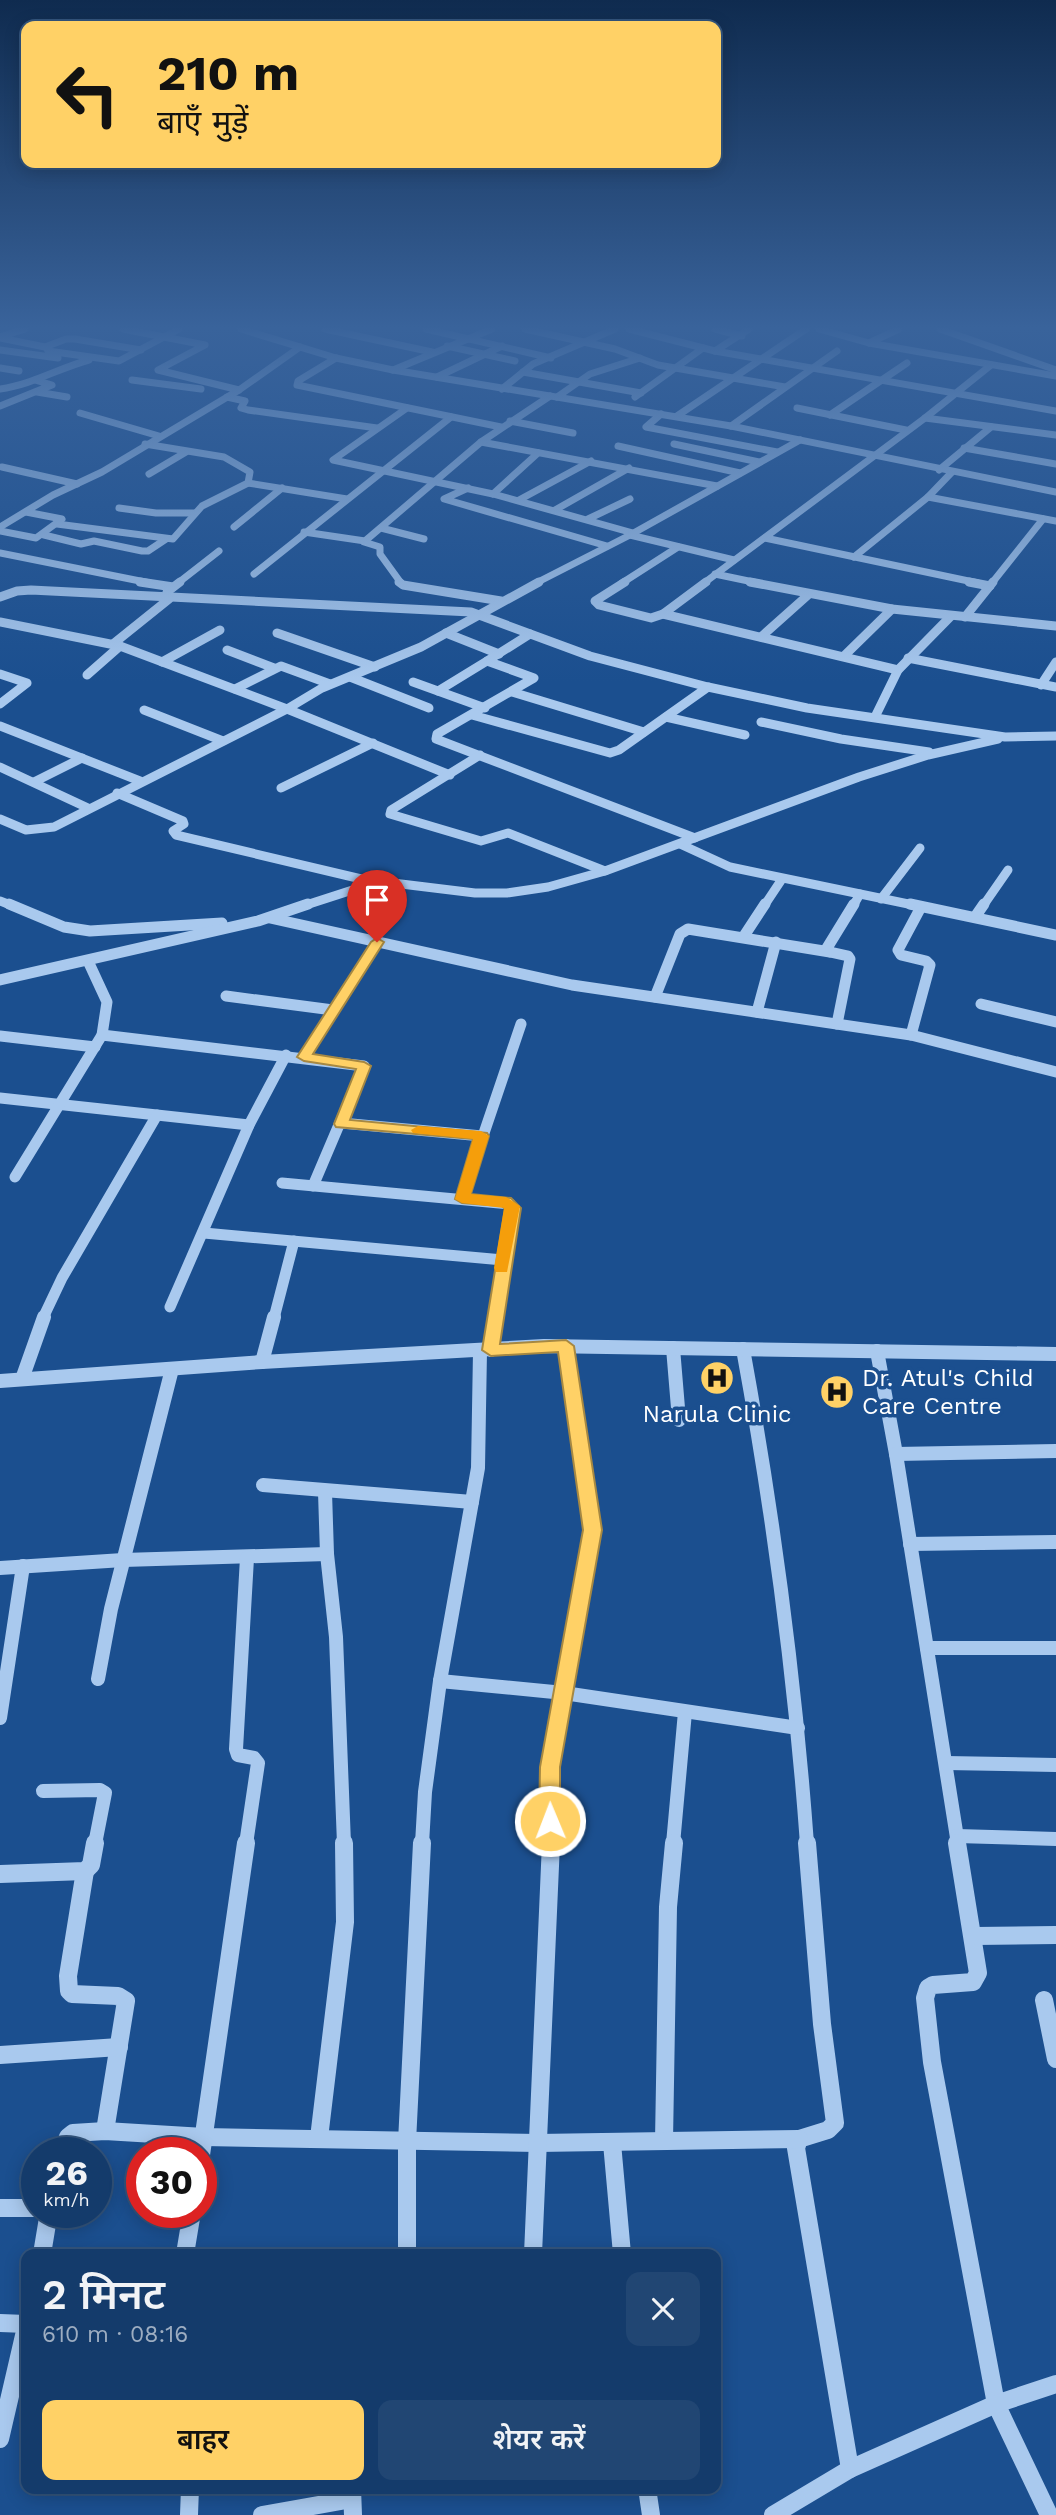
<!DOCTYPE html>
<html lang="hi">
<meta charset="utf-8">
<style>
:root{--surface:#143b6b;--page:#214673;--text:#f1f3f6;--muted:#9dadc1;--line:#33557e;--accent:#ffd166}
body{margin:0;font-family:"Work Sans","Noto Sans Devanagari",sans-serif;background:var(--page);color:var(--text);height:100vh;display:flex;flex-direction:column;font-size:26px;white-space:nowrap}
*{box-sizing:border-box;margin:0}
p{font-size:23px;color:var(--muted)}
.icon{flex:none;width:38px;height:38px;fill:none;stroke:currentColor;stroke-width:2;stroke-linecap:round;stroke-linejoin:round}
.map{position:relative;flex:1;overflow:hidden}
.details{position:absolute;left:21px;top:2249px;width:700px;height:245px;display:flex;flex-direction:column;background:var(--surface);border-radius:14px;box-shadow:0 4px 18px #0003,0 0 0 2px var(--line)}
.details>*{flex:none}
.guide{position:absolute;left:21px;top:21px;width:700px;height:147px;border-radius:14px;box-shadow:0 4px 18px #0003,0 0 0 2px var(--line);background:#ffd166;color:#111;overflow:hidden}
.speed{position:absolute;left:21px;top:2137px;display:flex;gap:14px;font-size:35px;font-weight:700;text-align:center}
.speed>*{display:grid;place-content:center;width:91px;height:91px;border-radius:50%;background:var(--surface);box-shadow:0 4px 18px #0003,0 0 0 2px var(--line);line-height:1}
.speed small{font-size:18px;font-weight:400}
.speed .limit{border:10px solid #d22;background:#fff;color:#111}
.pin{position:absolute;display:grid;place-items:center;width:60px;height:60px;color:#fff;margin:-72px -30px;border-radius:50% 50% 50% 0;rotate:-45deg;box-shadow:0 0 7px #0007}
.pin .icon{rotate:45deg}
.me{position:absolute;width:77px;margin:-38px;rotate:359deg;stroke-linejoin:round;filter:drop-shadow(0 0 5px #0008)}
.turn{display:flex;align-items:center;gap:24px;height:147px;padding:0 21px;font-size:32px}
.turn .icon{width:91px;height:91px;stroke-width:2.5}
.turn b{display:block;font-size:49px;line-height:60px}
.round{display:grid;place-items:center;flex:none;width:74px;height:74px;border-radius:14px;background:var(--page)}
.head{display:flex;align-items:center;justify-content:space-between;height:119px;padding:0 21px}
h1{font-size:42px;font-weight:600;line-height:52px}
.primary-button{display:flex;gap:14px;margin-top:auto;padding:14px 21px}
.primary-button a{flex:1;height:80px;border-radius:14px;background:var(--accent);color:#111;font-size:28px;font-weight:600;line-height:80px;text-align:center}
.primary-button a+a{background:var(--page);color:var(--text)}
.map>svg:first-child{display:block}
</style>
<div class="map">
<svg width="1056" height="2515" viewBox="0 0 1056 2515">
<rect width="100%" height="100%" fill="#1b4f8f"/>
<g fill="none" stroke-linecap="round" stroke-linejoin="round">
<g stroke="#a9c9ee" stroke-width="7">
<polyline points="123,329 205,345 158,370 239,390"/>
<polyline points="241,329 336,358 393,370 731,426 1056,492"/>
<polyline points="325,329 432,352"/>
<polyline points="426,329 551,358"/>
<polyline points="525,329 615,349 658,365 785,387"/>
<polyline points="629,329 715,351 1056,411"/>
<polyline points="715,329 742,336"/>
<polyline points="819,329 869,343 1056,376"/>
<polyline points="940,329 1056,370"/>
<polyline points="0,337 25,329"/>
<polyline points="0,338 45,347 66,339 75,339 141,350"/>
<polyline points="869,343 899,329"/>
<polyline points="447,346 515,361"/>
<polyline points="46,347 48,351 119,361 179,329"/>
<polyline points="0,350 58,358"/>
<polyline points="715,351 749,329"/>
<polyline points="336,358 298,381 297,385 501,427"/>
<polyline points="0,368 19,371"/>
<polyline points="393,370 492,329"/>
<polyline points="523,372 641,393"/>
<polyline points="437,377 502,346"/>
<polyline points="132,380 201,389"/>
<path d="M 0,389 C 31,385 59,368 89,360"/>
<polyline points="502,389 533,364 615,329"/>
<polyline points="37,392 67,397"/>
<polyline points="227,397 245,401 241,408 248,410 377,428"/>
<polyline points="557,397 590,374 640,358"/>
<polyline points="635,397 703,348"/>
<polyline points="0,406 52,385 35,380"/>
<polyline points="407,408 333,460 493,494 633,533"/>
<polyline points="797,408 906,430"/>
<polyline points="80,413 159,436"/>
<polyline points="661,414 646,427 777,452"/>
<polyline points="830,415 907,363"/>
<polyline points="677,416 806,329"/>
<polyline points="925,418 1056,435"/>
<polyline points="510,421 573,433"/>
<polyline points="731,426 837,351"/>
<polyline points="481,442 717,486"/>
<polyline points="674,444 759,462"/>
<polyline points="618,446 740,473"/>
<polyline points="964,448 1056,464"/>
<polyline points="2,467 77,484"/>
<polyline points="939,470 991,427"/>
<polyline points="149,474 186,452"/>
<polyline points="248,483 347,499"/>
<polyline points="468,488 444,499 607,546"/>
<polyline points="493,494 538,453"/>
<polyline points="928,497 1056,521"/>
<polyline points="519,500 591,461"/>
<polyline points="119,508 156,513 195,513"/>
<polyline points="555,510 629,468"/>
<polyline points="588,519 630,499"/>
<polyline points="57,524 173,539 202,506 248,483 250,472 224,457 145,444"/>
<polyline points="0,527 53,495 102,472 239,390 300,347"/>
<polyline points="234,527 282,488"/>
<polyline points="381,528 424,539"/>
<polyline points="0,531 36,538 62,519 26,512"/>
<polyline points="304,532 365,541 481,442 550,396"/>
<polyline points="44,535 81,544 94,541 142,551 148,551 166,539"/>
<polyline points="630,535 734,560"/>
<polyline points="765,538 978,583"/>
<polyline points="364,542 380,547 380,554 401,583"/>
<polyline points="0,553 150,583"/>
<polyline points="854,557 928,497 952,472"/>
<polyline points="254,574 451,417"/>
<polyline points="715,574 758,583"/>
<polyline points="178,583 219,551"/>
<polyline points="536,583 630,535 800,440"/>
<polyline points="622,583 678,547"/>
<polyline points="704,583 925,418 991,365"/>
<polyline points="992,583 1043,519"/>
</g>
<g stroke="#a9c9ee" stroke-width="9">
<polyline points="140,582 173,587"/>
<polyline points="399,582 403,585 501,601"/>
<polyline points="625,582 595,601 599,605 651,618 663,614 706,582"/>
<polyline points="750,582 892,609 1056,626"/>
<polyline points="969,582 990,586"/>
<polyline points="167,592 180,582"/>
<polyline points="0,597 17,591 31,590 471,612 590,656 708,687 807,708 1005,737 1056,736"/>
<polyline points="663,614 898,670"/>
<polyline points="965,617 993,582"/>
<polyline points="0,622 120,646 287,709 450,775"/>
<polyline points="277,633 375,667"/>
<polyline points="446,633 499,654"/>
<polyline points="530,634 487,661 534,678 437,734 436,739 695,838"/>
<polyline points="761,637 808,595"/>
<polyline points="113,644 169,599"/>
<polyline points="227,650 274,668"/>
<polyline points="844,656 892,609"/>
<polyline points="908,658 1056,687"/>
<polyline points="162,662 220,630"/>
<polyline points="0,674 27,683 0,704"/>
<polyline points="87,675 120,646"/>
<polyline points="350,677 429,708"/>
<polyline points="413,682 485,708"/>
<polyline points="1041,685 1056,662"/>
<polyline points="235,689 281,666 330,684"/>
<polyline points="438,691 487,661"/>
<polyline points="512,692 644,732"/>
<polyline points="144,710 223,741"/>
<polyline points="472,715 610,753 619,750 708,687"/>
<polyline points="666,717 745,735"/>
<polyline points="875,717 898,670 951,616"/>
<polyline points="761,722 841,739 929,752"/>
<polyline points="0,726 140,781"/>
<polyline points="480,755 391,810 390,814 481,841 508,833 605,871"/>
<polyline points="0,767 88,808"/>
<polyline points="34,782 82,758"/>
<polyline points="281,788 373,743"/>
<polyline points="117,793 183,821 184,824 173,831 176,835 374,882"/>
<polyline points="0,819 26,830 54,827 287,709 322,688 421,647 539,582"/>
<polyline points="680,844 730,867 918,906"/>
<polyline points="881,899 920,848"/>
<polyline points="0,901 13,906"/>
<polyline points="303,906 371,884 393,883 475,893 507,893 548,887 605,871 859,777 928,755 998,739"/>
<polyline points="764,906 782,879"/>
<polyline points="853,906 860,894"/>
<polyline points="983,906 1008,870"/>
</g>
<g stroke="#a9c9ee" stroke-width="11">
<polyline points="9,904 64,927 90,931 222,923"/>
<polyline points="910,904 1056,935"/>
<polyline points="975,917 984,904"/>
<polyline points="270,918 572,985 911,1035 1056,1072"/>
<polyline points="744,936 765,904"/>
<polyline points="0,980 258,921 308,904"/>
<polyline points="226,996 333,1010"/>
<polyline points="655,997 680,934 688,929 830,952"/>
<polyline points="981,1004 1056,1022"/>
<polyline points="757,1012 776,942"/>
<polyline points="837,1024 850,959 848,956 830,952 827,948 854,904"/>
<polyline points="102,1035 364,1066 313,1186"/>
<polyline points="911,1035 930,965 926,961 901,955 898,950 921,907"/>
<polyline points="0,1036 95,1047"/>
<polyline points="304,1057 377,942"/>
<polyline points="0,1098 249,1125"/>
<polyline points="341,1123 482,1136"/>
<polyline points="15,1177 102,1035 107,1002 88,961"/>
<polyline points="282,1183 510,1204 512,1216 495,1318"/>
<polyline points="462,1198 521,1024"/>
<polyline points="204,1233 503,1260"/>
<polyline points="170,1307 249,1125 286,1055"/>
<polyline points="43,1318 62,1278 157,1115"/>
<polyline points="274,1318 294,1241"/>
</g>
<g stroke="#a9c9ee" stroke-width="14">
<polyline points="673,1348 679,1420"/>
<path d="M 743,1349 C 773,1513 795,1678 807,1844"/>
<polyline points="491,1350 495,1317"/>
<polyline points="877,1351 896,1454 958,1844"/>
<polyline points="262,1362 274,1317"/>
<polyline points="22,1379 44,1317"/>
<polyline points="0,1381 262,1362 544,1346 1056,1354"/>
<polyline points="896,1454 1056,1451"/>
<polyline points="263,1485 472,1502"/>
<polyline points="325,1492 327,1554 336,1637 344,1844"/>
<polyline points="910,1544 1056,1542"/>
<polyline points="0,1568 123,1560 327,1554"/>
<polyline points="927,1648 1056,1648"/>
<polyline points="98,1679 111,1609 172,1369"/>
<polyline points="440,1681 564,1693 798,1728"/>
<polyline points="0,1718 23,1566"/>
<polyline points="946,1763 1056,1765"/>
<polyline points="43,1791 100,1790 105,1793 95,1844"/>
<polyline points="957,1836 1056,1839"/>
<polyline points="246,1844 258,1763 254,1758 238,1755 236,1749 247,1558"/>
<polyline points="422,1844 425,1792 440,1681 478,1468 480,1351"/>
<polyline points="552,1844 550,1767 593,1530 566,1346"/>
<polyline points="673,1844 685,1712"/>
</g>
<g stroke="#a9c9ee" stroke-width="18">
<polyline points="807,1843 822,2024 835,2123 828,2130 799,2139 796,2148 850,2469"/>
<polyline points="957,1843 978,1973 973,1982 933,1985 928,1988 925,1998 932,2062 996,2404 1049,2515"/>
<polyline points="85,1871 68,1976 69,1991 72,1994 118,1996 126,2001 105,2131"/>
<polyline points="0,1874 85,1871 91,1865 95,1843"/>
<polyline points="975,1936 1056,1935"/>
<polyline points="1044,2000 1056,2059"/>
<polyline points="0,2055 119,2047"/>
<polyline points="319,2138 345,1922 344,1843"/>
<polyline points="664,2141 668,1907 674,1843"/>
<polyline points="612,2143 622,2254"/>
<polyline points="62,2152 68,2137 73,2133 105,2131 204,2137 538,2143 799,2139"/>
<polyline points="201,2155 246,1843"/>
<polyline points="0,2208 37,2208"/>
<polyline points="42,2254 49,2212"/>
<polyline points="185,2254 192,2212"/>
<polyline points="407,2254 407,2142 422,1843"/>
<polyline points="533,2254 551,1843"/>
<polyline points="0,2323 26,2324"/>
<polyline points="0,2439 26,2327"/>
<polyline points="352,2488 353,2515"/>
<polyline points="647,2488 651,2515"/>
<polyline points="189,2515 190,2488"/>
<polyline points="262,2515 352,2499"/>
<polyline points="773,2515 850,2469 996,2404 1056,2384"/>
</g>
</g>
<linearGradient id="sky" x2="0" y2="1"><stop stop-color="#0f2b4f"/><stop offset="0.48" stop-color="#39639b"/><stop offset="1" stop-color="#39639b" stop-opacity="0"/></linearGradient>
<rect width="1056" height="682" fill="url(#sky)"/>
<polygon fill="#ffd166" stroke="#a68842" stroke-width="2" points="377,938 384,942 313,1054 364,1062 371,1066 350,1120 487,1133 489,1136 471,1194 511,1198 521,1208 500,1344 566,1340 574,1346 602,1530 560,1767 560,1821 557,1827 550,1830 542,1827 539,1821 540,1767 583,1530 558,1352 491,1356 482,1350 505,1209 502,1206 462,1203 455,1199 473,1139 336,1127 334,1124 356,1069 304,1061 297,1057 371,942"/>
<polygon fill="#f59e0b" points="418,1126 481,1131 489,1136 471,1194 506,1197 520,1206 507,1272 496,1272 494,1268 504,1208 462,1203 455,1199 473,1139 413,1133 411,1130"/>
<defs>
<g id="hospital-disc" transform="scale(1.75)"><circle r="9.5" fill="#ffd166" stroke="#1b4f8f"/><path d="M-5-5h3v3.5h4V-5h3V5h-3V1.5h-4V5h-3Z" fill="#111"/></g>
</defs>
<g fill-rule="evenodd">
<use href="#hospital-disc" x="717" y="1378"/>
<use href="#hospital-disc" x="837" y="1392"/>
</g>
<g text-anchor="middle" stroke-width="7" stroke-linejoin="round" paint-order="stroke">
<g font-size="24" fill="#fff" stroke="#1b4f8f" text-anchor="start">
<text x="862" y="1386">Dr. Atul's Child<tspan x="862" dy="28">Care Centre</tspan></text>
<text x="717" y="1422" text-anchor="middle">Narula Clinic</text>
</g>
</g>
</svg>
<div class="speed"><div>26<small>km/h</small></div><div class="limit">30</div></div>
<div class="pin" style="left:377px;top:942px;background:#d93025"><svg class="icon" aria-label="arrive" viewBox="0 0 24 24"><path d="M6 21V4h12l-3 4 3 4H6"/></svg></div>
<svg class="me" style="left:550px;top:1821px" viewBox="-20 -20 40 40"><circle r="17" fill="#ffd166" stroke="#fff" stroke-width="3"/><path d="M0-11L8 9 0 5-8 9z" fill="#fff"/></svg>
<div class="guide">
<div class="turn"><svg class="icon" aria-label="left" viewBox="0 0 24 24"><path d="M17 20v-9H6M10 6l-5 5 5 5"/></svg><div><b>210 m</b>बाएँ मुड़ें</div></div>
</div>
<section class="details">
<div class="head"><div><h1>2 मिनट</h1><p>610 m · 08:16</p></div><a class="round"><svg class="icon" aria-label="close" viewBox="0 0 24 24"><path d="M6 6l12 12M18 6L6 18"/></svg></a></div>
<div class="primary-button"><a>बाहर</a><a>शेयर करें</a></div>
</section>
</div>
